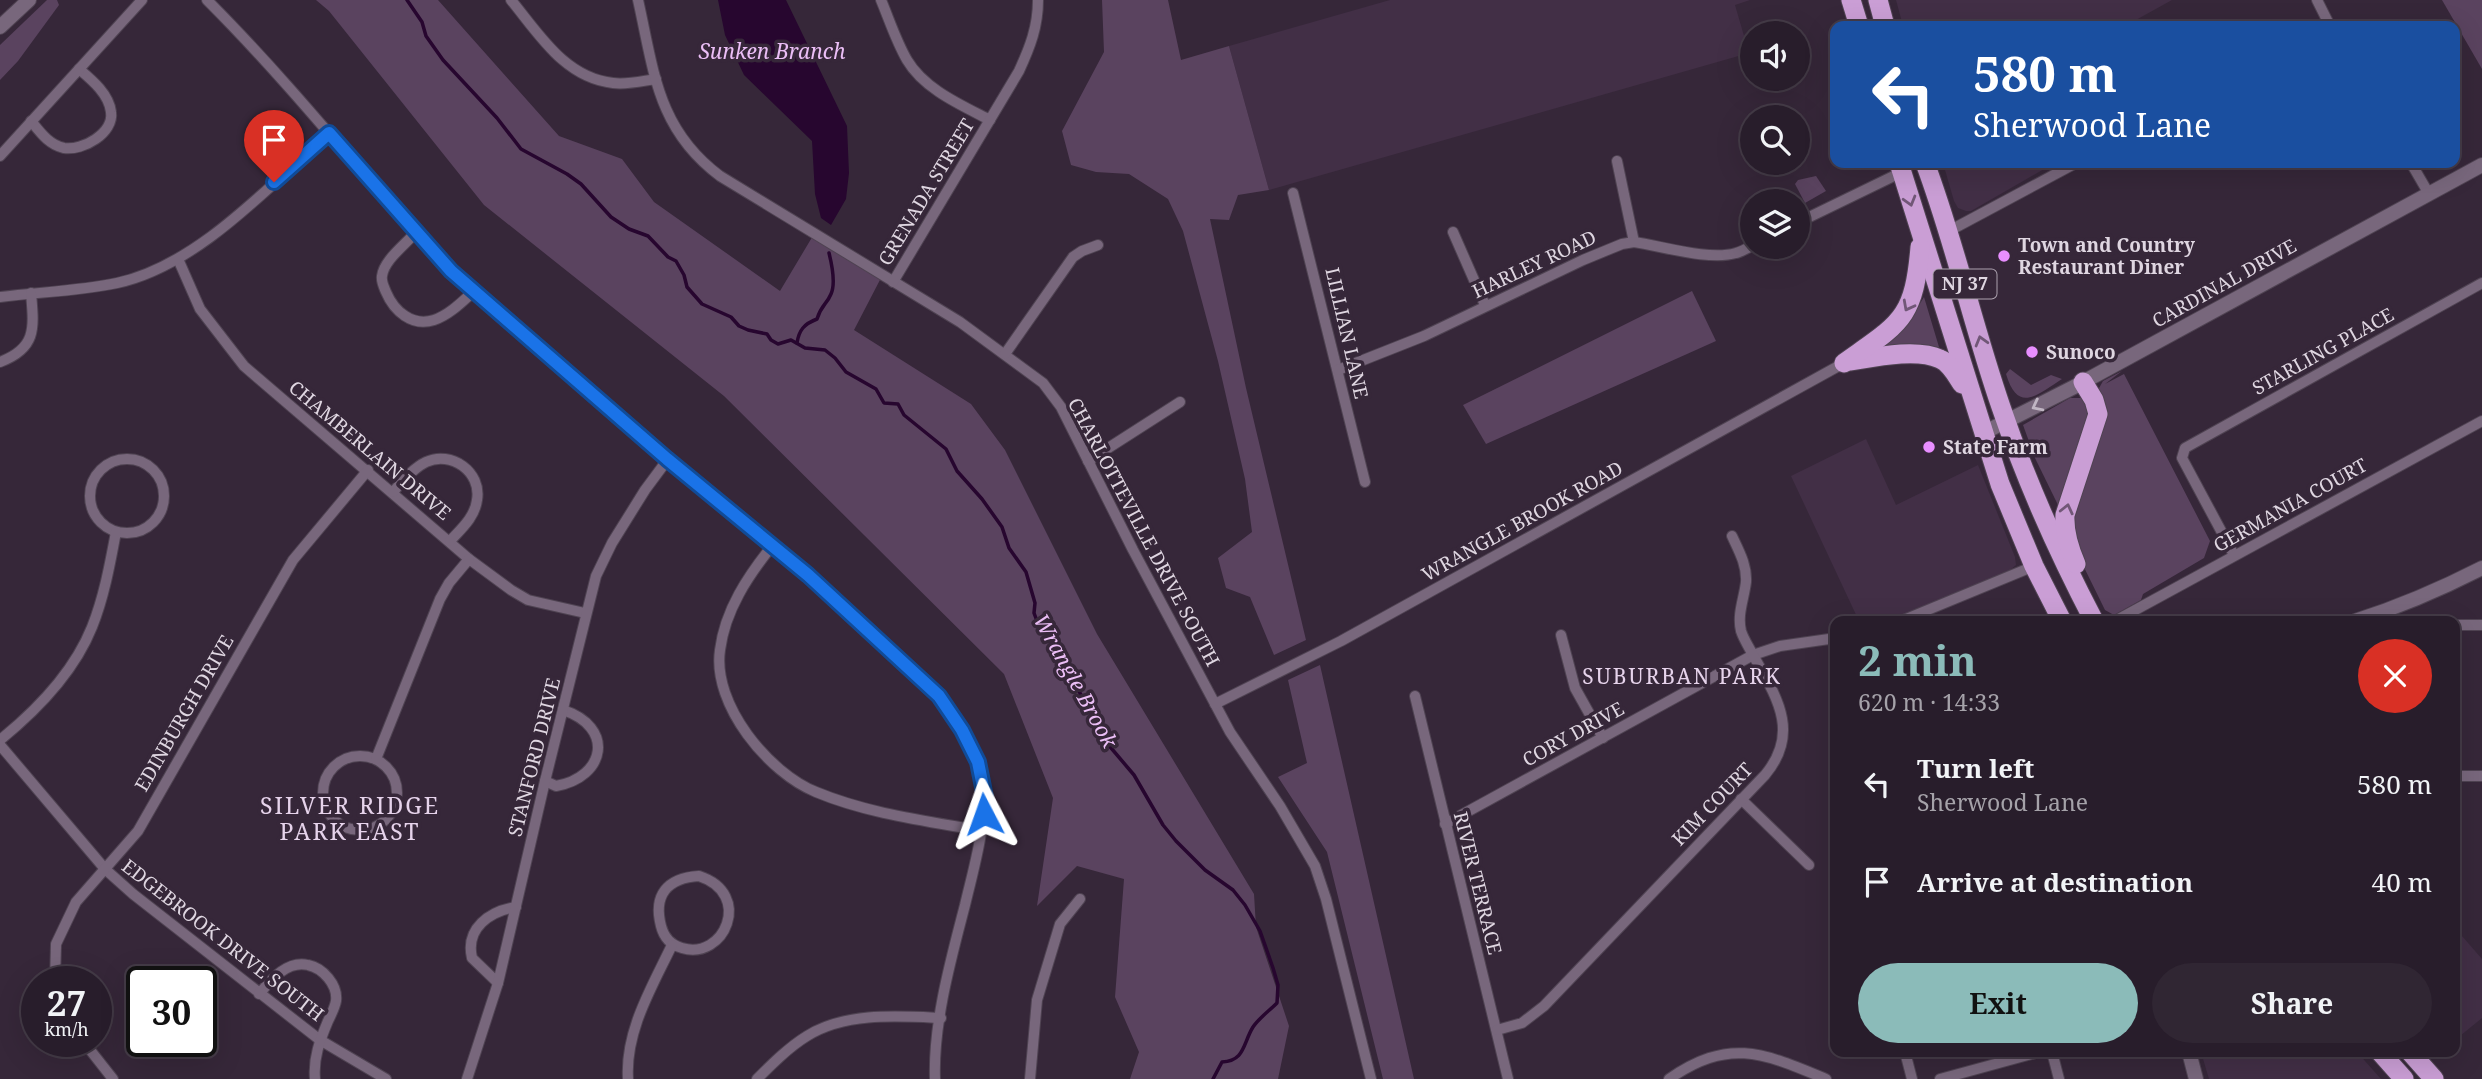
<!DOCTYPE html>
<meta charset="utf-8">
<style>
:root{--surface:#281d2b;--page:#302633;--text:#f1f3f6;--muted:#a5a2a9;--line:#443b47;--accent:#8bbbb9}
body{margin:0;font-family:"Noto Serif",serif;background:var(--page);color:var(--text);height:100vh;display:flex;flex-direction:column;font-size:26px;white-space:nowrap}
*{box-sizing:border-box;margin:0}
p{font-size:23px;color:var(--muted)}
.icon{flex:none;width:38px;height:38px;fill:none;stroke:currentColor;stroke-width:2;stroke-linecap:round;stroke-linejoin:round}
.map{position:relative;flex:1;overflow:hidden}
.panel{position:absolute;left:1830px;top:616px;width:630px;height:441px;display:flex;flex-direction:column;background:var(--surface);border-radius:14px;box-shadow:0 7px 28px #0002,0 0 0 2px var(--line)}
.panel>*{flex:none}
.top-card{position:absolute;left:1830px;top:21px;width:630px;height:147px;border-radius:14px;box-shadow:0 7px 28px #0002,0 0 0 2px var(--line);background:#1a4fa0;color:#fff;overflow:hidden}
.fabs{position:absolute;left:1740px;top:21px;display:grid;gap:14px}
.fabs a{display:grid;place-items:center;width:70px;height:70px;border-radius:50%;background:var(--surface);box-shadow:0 7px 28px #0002,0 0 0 2px var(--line);font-size:35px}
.speed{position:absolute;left:21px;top:966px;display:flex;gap:14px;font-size:35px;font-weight:700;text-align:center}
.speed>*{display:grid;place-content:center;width:91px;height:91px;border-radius:50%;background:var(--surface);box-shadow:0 7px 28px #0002,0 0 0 2px var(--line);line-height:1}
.speed small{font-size:18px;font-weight:400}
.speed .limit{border:4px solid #111;border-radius:10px;background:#fff;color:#111}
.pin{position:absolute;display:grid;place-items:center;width:60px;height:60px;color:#fff;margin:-72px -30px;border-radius:50% 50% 50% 0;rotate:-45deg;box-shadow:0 0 7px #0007}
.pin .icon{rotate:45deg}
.me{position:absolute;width:77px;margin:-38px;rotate:356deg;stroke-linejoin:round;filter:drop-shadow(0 0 5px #0008)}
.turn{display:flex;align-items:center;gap:24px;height:147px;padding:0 28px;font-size:32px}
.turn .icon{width:91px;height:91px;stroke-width:2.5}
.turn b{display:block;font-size:49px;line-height:60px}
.round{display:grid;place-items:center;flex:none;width:74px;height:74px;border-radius:37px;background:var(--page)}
.summary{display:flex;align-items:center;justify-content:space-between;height:119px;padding:0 28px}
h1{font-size:42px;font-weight:700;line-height:52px;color:var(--accent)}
.action{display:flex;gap:14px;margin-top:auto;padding:14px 28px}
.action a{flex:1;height:80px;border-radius:42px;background:var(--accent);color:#111;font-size:28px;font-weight:700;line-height:80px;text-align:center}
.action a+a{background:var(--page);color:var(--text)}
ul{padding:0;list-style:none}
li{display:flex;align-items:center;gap:21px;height:98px;padding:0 28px}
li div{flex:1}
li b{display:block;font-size:26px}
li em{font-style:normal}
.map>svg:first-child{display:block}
</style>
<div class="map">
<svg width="2482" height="1079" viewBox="0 0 2482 1079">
<rect width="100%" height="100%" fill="#362739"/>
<g fill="#422f46">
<polygon points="1390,0 1750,0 1735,5 1749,53 1269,190 1229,46"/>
<polygon points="1896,0 2172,0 2125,26 1903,26"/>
<polygon points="1943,163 2040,163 2044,169 1971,211 1966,211 1958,208 1954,201"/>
<polygon points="1866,439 1896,505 1978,465 2015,557 2016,565 2010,570 1887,621 1859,621 1791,476"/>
<polygon points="2455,928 2482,959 2482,1018 2455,1040"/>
<polygon points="2201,1052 2357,1052 2381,1079 2209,1079"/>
</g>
<g fill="#5a435f">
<polygon points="47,0 57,0 59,5 18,61 0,80 0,45"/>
<polygon points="316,0 438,0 559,136 622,159 654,202 780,291 814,234 882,276 854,330 971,404 1005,450 1097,634 1254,894 1256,927 1289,1026 1278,1079 1130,1079 1139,1052 1115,997 1124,879 1077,866 1037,906 1053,798 1004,674 724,396 484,205 329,11"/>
<polygon points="1102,0 1168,0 1181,60 1229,46 1269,190 1238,195 1229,220 1210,219 1246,388 1306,640 1274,655 1250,597 1226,588 1218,558 1252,532 1245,479 1218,361 1183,231 1168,199 1129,174 1096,172 1071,165 1062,131 1104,52"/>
<polygon points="2442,0 2482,0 2482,69"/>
<polygon points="1816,176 1826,191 1805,203 1795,184 1798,180"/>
<polygon points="1692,291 1716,341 1486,444 1463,405"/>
<polygon points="1924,297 1939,347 1883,346 1916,310"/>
<path d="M 2010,369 L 2031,385 L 2051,375 L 2062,379 C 2037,395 2018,414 2006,374 Z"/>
<polygon points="2122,371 2105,384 2124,374 2210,541 2204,558 2143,594 2141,600 2114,615 2105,610 2076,551 2071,522 2098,390 2103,381"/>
<polygon points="2070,398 2081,398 2091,408 2060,505 2058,505 2035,458 2023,425"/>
<polygon points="1320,665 1414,1079 1383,1079 1327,852 1278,777 1307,763 1288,680"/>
</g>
<polygon fill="#27062f" points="718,0 786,0 847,126 849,173 846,199 831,225 821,218 815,194 812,141 744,75 725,35"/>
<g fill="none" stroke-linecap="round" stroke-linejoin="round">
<g stroke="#27062f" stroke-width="3.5">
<path d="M 407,0 L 422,22 L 426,36 L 443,60 L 497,118 L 521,149 L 567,174 L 581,184 L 611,217 L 629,229 L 648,236 L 668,257 L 676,261 L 684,275 L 687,287 L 702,304 L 731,317 L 739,326 L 748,330 L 767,334 L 771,340 L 778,344 L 791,340 L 805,348 L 825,350 L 835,358 L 846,372 L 876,389 L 884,403 L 898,404 L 904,415 L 946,449 L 957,471 L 982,499 L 1002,527 L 1009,548 L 1026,572 L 1035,603 L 1034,613 L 1037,621 L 1053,643 L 1059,659 L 1080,693 L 1106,742 L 1134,775 L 1163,825 L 1176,841 L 1205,870 L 1233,890 L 1245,905 L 1260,931 L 1273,968 L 1278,985 L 1277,1003 C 1269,1011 1259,1018 1253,1027 C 1243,1043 1245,1061 1222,1062 L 1213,1079"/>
<path d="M 797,343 C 799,330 804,324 817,319 C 821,305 827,304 831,294 C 836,283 832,265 829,253"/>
</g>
<g stroke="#4f4352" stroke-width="12">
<g id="street">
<path d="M 207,0 C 264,57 316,118 368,179 C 395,209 419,242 449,269 C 578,390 722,496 852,616 C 896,657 963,705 979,766 C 991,814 976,858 965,905 C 951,959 933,1023 935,1079"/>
<path d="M 511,0 C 539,34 565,78 613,83 C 627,85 642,81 656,79"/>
<path d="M 638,0 C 654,71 657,129 720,176 L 960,322 L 1043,383 L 1061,407 L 1133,550 L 1230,732 L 1280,806 L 1315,866 L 1326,899 L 1371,1079"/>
<path d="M 881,0 C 889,19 896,41 907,60 C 924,89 961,105 990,120"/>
<polyline points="2317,0 2330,26"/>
<path d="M 31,121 C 40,132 49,145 64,148 C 83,151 114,133 111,112 C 109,94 92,80 79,69"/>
<polyline points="0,156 142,0"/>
<polyline points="1617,161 1634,242"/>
<polyline points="2411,163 2429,194"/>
<polyline points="1293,193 1365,482"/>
<polyline points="1797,223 1902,172"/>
<polyline points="1949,231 2076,163"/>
<polyline points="1453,232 1485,305"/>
<path d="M 415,233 C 405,245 384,260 382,276 C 381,282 384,287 386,292 C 394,311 412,327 434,320 C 449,315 462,302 474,291"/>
<polyline points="178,259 200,309 244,366 469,559 511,590 528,600 585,613"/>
<path d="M 893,282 L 1019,71 C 1030,47 1038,27 1038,0"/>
<path d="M 0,297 C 39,292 79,291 117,283 C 197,266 269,186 329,133"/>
<polyline points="1005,354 1073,257 1082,251 1098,245"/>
<path d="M 0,362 C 37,348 34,328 31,293"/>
<path d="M 1338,370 L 1424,336 L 1583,260 L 1622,244 L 1634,242 C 1662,246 1709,261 1736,253 C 1741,252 1747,248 1752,246"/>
<circle cx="127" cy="496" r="37"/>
<polyline points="1088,461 1180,402"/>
<path d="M 393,492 C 402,482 413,468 426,462 C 451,450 482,472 477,500 C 475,517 461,529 450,541"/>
<path d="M 772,546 C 748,576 725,610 720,650 C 712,705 769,773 816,792 C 869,814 927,821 983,831"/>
<polyline points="2234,555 2182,458 2185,448 2482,283"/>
<polyline points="1901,621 2034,566"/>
<polyline points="2115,621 2482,421"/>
<polyline points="2455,625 2482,625"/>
<polyline points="1561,635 1575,688 1603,738"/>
<polyline points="1415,696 1508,1079"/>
<polyline points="1215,704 1341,641 1844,363"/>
<path d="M 0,740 C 37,710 74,672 92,627 C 104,597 110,564 116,532"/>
<polyline points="0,745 105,869 133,894 320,1040 386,1079"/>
<circle cx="360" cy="793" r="37"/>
<polyline points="376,759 440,599 449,583 469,559"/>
<polyline points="2455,776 2482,776"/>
<path d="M 545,781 L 556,786 C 606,777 615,727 563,710"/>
<polyline points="1741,799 1809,865"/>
<polyline points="1445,824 1753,655 1780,646 1836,638"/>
<path d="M 699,876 C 754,894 724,961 682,948 C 671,945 664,938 661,926 C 653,895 667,878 699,876 Z"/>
<polyline points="55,982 56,944 76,902 138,831 293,560 368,470"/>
<path d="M 498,983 L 472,958 C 465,928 490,911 516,907"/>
<path d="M 259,994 C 271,980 287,960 308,965 C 323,968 338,985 336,1001 C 335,1007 331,1015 328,1021 C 320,1040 313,1058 315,1079"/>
<path d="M 1497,1030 L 1522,1023 L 1544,1006 L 1765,775 C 1801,732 1776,696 1753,655 C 1749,647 1744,640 1741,631 C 1737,614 1744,599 1746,582 C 1747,565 1739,551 1732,536"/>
<polyline points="83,1041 113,1079"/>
<polyline points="1905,1052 1912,1079"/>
<polyline points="2052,1052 2059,1079"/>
<polyline points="467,1079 498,983 545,781 596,576 612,543 645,490 668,459"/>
<path d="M 628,1079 C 625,1031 652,987 672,945"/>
<path d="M 757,1079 C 772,1064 789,1047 807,1036 C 845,1012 898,1016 941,1018"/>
<polyline points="1030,1079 1037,1000 1060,924 1080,899"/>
<path d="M 1669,1079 C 1730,1037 1763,1053 1826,1079"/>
<polyline points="1940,1079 2039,1052"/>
</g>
</g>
<g stroke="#4f4352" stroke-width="16">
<g id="secondary">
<polyline points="0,27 29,0"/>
<polyline points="1983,433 2074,387 2482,165"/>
<path d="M 2355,621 C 2399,607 2441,589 2482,568"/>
<polyline points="2189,1052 2196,1079"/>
</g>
</g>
<g stroke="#4f4352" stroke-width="21">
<g id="highway">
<polyline points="1851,0 1859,26"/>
<polyline points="1878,0 1885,26"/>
<polyline points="1899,163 2000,484 2034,566 2062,621"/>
<path d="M 1925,163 C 1955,243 1973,326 2001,407 C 2026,481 2058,552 2094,621"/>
<path d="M 1851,361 C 1875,357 1917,348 1940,359 C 1950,363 1956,375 1962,384"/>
<path d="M 1844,363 C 1900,323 1914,320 1920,247"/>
<path d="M 2076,564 C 2069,548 2064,533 2065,515 L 2098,414 L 2094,400 L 2083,382"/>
<polyline points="2380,1052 2404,1079"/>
<polyline points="2410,1052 2434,1079"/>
</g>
</g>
<use href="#street" stroke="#78677c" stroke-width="10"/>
<use href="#secondary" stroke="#78677c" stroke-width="14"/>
<use href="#highway" stroke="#ca9ed5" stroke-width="19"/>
</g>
<defs><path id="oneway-chevron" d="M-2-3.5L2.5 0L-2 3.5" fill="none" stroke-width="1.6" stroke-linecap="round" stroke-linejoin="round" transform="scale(1.75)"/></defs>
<g stroke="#715777">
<use href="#oneway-chevron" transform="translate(1910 201) rotate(74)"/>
<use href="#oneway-chevron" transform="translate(1908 306) rotate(118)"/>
<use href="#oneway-chevron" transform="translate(1981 341) rotate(-106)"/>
<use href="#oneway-chevron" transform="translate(2067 509) rotate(-77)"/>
</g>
<use stroke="#c0b5c3" href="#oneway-chevron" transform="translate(2037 406) rotate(153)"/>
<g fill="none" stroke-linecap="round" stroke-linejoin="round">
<g stroke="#114b97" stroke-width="18">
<polyline id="route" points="274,182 329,133 451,271 667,459 808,575 939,696 962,730 978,762 985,797 984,814"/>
</g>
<use href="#route" stroke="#1a73e8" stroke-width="12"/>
</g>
<g fill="#e88eff" stroke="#362739" stroke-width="2.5">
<circle cx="2004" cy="256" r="7"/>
<circle cx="2032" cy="352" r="7"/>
<circle cx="1929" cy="447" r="7"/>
</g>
<g text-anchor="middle" stroke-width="7" stroke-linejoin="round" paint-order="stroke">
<rect fill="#362739" stroke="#aca2af" stroke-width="2" x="1933.5" y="269.5" width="63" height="29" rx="5"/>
<g font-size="18" font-weight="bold" fill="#dfd6e1">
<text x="1965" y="290">NJ 37</text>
</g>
<g font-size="19" fill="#dfd6e1" stroke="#362739">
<text transform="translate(926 192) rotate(-59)" y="7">GRENADA STREET</text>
<text transform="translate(1534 264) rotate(-25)" y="7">HARLEY ROAD</text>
<text transform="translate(2224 283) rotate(-29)" y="7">CARDINAL DRIVE</text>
<text transform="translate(1347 333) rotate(77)" y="7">LILLIAN LANE</text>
<text transform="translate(2323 351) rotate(-29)" y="7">STARLING PLACE</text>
<text transform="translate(370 450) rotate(40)" y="7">CHAMBERLAIN DRIVE</text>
<text transform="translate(2290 505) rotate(-29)" y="7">GERMANIA COURT</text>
<text transform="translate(1522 521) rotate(-29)" y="7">WRANGLE BROOK ROAD</text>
<text transform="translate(1144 532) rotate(62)" y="7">CHARLOTTEVILLE DRIVE SOUTH</text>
<text transform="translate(184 713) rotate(-60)" y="7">EDINBURGH DRIVE</text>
<text transform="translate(1573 734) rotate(-29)" y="7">CORY DRIVE</text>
<text transform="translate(534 757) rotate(-76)" y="7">STANFORD DRIVE</text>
<text transform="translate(1712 804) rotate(-46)" y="7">KIM COURT</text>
<text transform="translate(1478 883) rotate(76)" y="7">RIVER TERRACE</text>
<text transform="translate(223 940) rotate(38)" y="7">EDGEBROOK DRIVE SOUTH</text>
</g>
<g font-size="19" font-weight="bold" fill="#dfd6e1" stroke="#362739" text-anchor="start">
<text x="2018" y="252">Town and Country<tspan x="2018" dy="22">Restaurant Diner</tspan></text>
<text x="2046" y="359">Sunoco</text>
<text x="1943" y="454">State Farm</text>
</g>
<g font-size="21" font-style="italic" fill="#ebbef6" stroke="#362739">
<text x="772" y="59">Sunken Branch</text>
<text transform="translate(1075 681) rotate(61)" y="7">Wrangle Brook</text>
</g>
<g font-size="21" letter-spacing="2" fill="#e6d3eb" stroke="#362739">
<text x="1682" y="684">SUBURBAN PARK</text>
</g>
<g font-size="23" letter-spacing="2" fill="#e6d3eb" stroke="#362739">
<text x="350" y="814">SILVER RIDGE<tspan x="350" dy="26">PARK EAST</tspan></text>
</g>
</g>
</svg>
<div class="fabs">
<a><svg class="icon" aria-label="sound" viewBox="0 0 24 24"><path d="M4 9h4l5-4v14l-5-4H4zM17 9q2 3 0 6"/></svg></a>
<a><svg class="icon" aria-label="search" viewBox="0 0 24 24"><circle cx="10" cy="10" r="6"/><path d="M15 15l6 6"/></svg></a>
<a><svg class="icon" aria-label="layers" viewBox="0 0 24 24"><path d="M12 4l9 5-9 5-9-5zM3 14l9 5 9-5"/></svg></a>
</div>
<div class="speed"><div>27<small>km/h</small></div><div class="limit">30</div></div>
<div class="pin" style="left:274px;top:182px;background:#d93025"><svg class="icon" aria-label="arrive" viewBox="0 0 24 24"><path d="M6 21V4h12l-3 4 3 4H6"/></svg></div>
<svg class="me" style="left:984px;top:814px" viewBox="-20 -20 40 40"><path d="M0-17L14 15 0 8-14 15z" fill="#1a73e8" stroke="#fff" stroke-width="4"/></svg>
<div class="top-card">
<div class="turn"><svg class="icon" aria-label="left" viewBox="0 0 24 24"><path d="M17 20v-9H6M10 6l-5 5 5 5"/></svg><div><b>580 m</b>Sherwood Lane</div></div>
</div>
<section class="panel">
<div class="summary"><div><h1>2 min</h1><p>620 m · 14:33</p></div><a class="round" style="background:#d93025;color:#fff"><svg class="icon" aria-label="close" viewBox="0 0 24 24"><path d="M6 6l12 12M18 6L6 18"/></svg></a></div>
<ul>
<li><svg class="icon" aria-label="left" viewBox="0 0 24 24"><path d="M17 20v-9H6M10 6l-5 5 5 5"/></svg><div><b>Turn left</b><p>Sherwood Lane</p></div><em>580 m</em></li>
<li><svg class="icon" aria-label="arrive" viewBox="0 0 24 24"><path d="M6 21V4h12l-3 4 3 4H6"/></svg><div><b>Arrive at destination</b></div><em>40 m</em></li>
</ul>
<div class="action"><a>Exit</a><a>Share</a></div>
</section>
</div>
